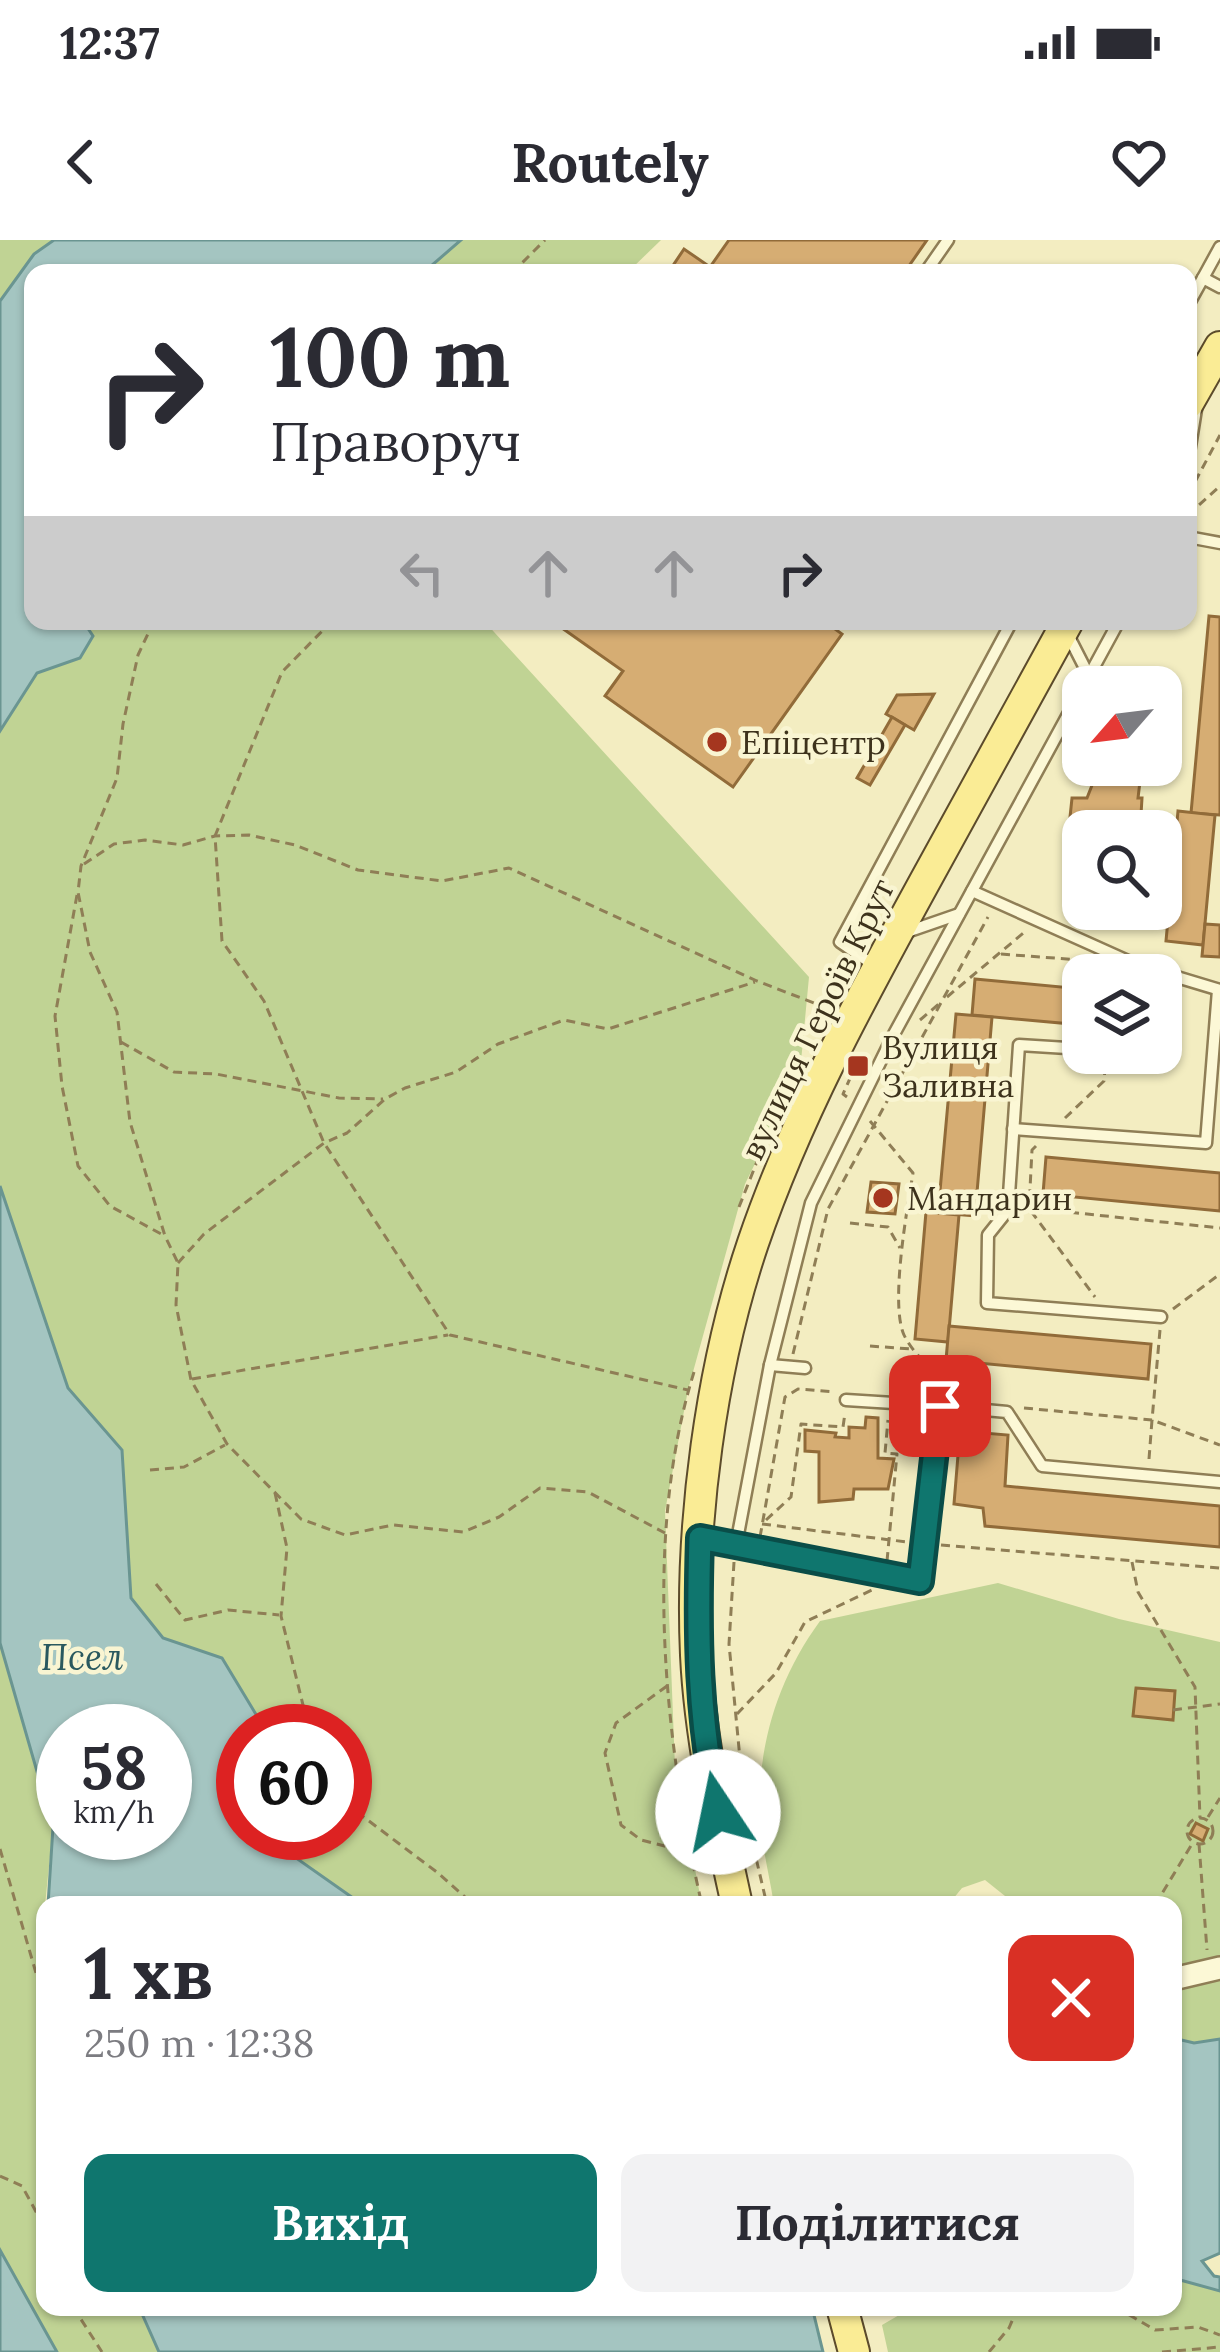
<!DOCTYPE html>
<html lang="uk">
<meta charset="utf-8">
<style>
:root{--surface:#fff;--page:#f2f2f3;--text:#2b2b33;--muted:#7c7c81;--accent:#0f766e}
body{margin:0;font-family:Lora,serif;background:var(--page);color:var(--text);height:100vh;display:flex;flex-direction:column;font-size:45px;white-space:nowrap}
*{box-sizing:border-box;margin:0}
p{font-size:39px;color:var(--muted)}
.icon{flex:none;width:66px;height:66px;fill:none;stroke:currentColor;stroke-width:2;stroke-linecap:round;stroke-linejoin:round}
.map{position:relative;flex:1;overflow:hidden}
.sheet{position:absolute;left:36px;top:1656px;width:1146px;height:420px;display:flex;flex-direction:column;background:var(--surface);border-radius:24px;box-shadow:0 3px 9px #0004}
.sheet>*{flex:none}
.hud{position:absolute;left:24px;top:24px;width:1173px;height:366px;border-radius:24px;box-shadow:0 3px 9px #0004;background:#fff;color:var(--text);overflow:hidden}
.needle{width:78px;rotate:242deg}
.controls{position:absolute;left:1062px;top:426px;display:grid;gap:24px}
.controls a{display:grid;place-items:center;width:120px;height:120px;border-radius:24px;background:var(--surface);box-shadow:0 3px 9px #0004;font-size:60px}
.speed{position:absolute;left:36px;top:1464px;display:flex;gap:24px;font-size:60px;font-weight:700;text-align:center}
.speed>*{display:grid;place-content:center;width:156px;height:156px;border-radius:50%;background:var(--surface);box-shadow:0 3px 9px #0004;line-height:1}
.speed small{font-size:30px;font-weight:400}
.speed .limit{border:18px solid #d22;background:#fff;color:#111}
.pin{position:absolute;display:grid;place-items:center;width:102px;height:102px;color:#fff;margin:-51px;border-radius:24px;box-shadow:0 6px 18px #0006}
.me{position:absolute;width:132px;margin:-66px;rotate:349deg;stroke-linejoin:round;filter:drop-shadow(0 0 9px #0008)}
.turn{display:flex;align-items:center;gap:42px;height:252px;padding:0 48px;font-size:54px}
.turn .icon{width:156px;height:156px;stroke-width:2.5}
.turn b{display:block;font-size:84px;line-height:102px}
.lanes{display:flex;align-items:center;height:114px;padding:0 48px;background:#0003;justify-content:center;gap:60px;direction:ltr}
.lanes .off{opacity:.35}
.round{display:grid;place-items:center;flex:none;width:126px;height:126px;border-radius:24px;background:var(--page)}
.overview{display:flex;align-items:center;justify-content:space-between;height:204px;padding:0 48px}
h1{font-size:72px;font-weight:700;line-height:90px}
.action{display:flex;gap:24px;margin-top:auto;padding:24px 48px}
.action a{flex:1;height:138px;border-radius:24px;background:var(--accent);color:#fff;font-size:48px;font-weight:700;line-height:138px;text-align:center}
.action a+a{background:var(--page);color:var(--text)}
.status{display:flex;justify-content:space-between;align-items:center;height:84px;padding:0 60px;background:var(--surface);direction:ltr}
.status svg{height:33px;fill:currentColor}
header{display:flex;justify-content:space-between;align-items:center;height:156px;padding:0 48px;background:var(--surface);font-size:54px;font-weight:700}
.map>svg:first-child{display:block}
</style>
<div class="status"><b>12:37</b><svg viewBox="0 0 49 12"><path d="M0 12V9h3v3zM5 12V6h3v6zM10 12V3h3v9zM15 12V0h3v12zM26 1h20v11H26zM47 4h2v5h-2z"/></svg></div>
<header><svg class="icon" aria-label="back" viewBox="0 0 24 24"><path d="M15 5l-7 7 7 7"/></svg>Routely<svg class="icon" aria-label="heart" viewBox="0 0 24 24"><path d="M12 20l-8-8c-3-5 5-10 8-4 3-6 11-1 8 4z"/></svg></header>
<div class="map">
<svg width="1220" height="2112" viewBox="0 0 1220 2112">
<rect width="100%" height="100%" fill="#f3edc1"/>
<g fill="#c0d394">
<polygon points="0,0 54,0 34,14 0,61"/>
<polygon points="461,0 661,0 627,33 423,33"/>
<polygon points="83,381 484,381 809,737 800,832 745,944 688,1150 665,1271 675,1527 702,1665 363,1665 296,1618 292,1593 345,1593 345,1491 266,1491 222,1418 163,1398 131,1358 122,1210 68,1148 0,946 0,491 37,433 93,396"/>
<path d="M 998,1343 L 1119,1379 L 1220,1402 L 1220,1799 L 1194,1803 L 1173,1798 L 1173,1665 L 1009,1665 L 1010,1660 L 985,1640 L 962,1648 L 948,1665 L 774,1665 C 769,1632 759,1596 759,1563 C 761,1495 780,1436 820,1381 Z"/>
<polygon points="0,1403 53,1587 45,1665 45,2067 139,2067 159,2112 57,2112 0,2010"/>
<polygon points="1173,2038 1220,2051 1220,2112 888,2112 882,2085 913,2067 1173,2067"/>
</g>
<g fill="#a4c5c1" stroke="#6a9591" stroke-width="3" fill-rule="evenodd">
<polygon points="54,0 461,0 423,33 33,33 33,381 83,381 93,396 80,418 37,433 0,491 0,61 34,14"/>
<path d="M 0,946 L 68,1148 L 122,1210 L 131,1358 L 163,1398 L 222,1418 L 266,1491 L 243,1491 L 243,1593 L 292,1593 L 296,1618 L 363,1665 L 48,1665 L 53,1587 L 0,1403 ZM 165,1491 L 165,1593 L 63,1593 L 63,1491 Z"/>
<polygon points="1173,1798 1194,1803 1220,1799 1220,2013 1202,2021 1214,2036 1220,2037 1220,2051 1173,2038"/>
<polygon points="0,2010 57,2112 0,2112"/>
<polygon points="139,2067 812,2067 823,2112 159,2112"/>
</g>
<g fill="#d6ad73" stroke="#916b39" stroke-width="3">
<polygon points="729,0 927,0 904,33 668,33 684,9 710,27"/>
<polygon points="1209,376 1220,377 1220,575 1191,573"/>
<polygon points="552,381 824,381 842,394 733,547 605,456 623,431"/>
<polygon points="934,454 914,490 886,474 897,455"/>
<polygon points="892,477 905,485 870,545 857,538"/>
<polygon points="1100,525 1142,525 1138,558 1142,558 1140,591 1083,591 1083,637 1064,635 1072,558 1087,558"/>
<polygon points="1178,571 1215,575 1203,705 1166,701"/>
<polygon points="1205,684 1220,685 1220,717 1202,716"/>
<polygon points="975,739 1083,749 1083,785 972,775"/>
<polygon points="956,774 992,777 975,976 938,973"/>
<polygon points="1046,917 1220,933 1220,971 1043,954"/>
<polygon points="871,942 899,944 895,974 867,972"/>
<polygon points="926,972 959,975 948,1102 915,1099"/>
<polygon points="949,1086 1151,1104 1148,1139 946,1120"/>
<polygon points="866,1177 878,1178 878,1218 894,1219 888,1249 854,1249 853,1259 819,1262 819,1212 805,1211 805,1190 836,1193 835,1197 849,1198 849,1187 865,1188"/>
<polygon points="960,1191 1008,1195 1005,1246 1220,1266 1220,1307 985,1286 983,1268 954,1264"/>
<polygon points="1136,1448 1175,1451 1173,1480 1133,1476"/>
<polygon points="1196,1583 1208,1589 1203,1601 1190,1594"/>
</g>
<g fill="none" stroke-linecap="round" stroke-linejoin="round">
<g stroke="#8f7e56" stroke-width="15">
<g id="lane">
<polyline points="1220,7 1203,38 1220,47"/>
<polyline points="925,33 948,0"/>
<polyline points="1188,65 1203,38"/>
<polyline points="1188,219 1197,163"/>
<polyline points="1188,297 1220,303"/>
<polyline points="1066,391 1088,434"/>
<polyline points="972,651 1137,725 1220,750"/>
<polyline points="904,693 959,674"/>
<polyline points="875,726 840,702 1012,381"/>
<polyline points="1083,809 1019,805 1008,970 988,995 987,1063 1161,1077"/>
<polyline points="1013,889 1206,903 1218,750"/>
<polyline points="770,1125 805,1128"/>
<polyline points="846,1160 941,1166"/>
<polyline points="700,1298 920,1341 941,1166 1007,1172 1042,1226 1220,1242"/>
<polyline points="736,1305 770,1125 811,963 894,794 1119,381"/>
</g>
</g>
<g stroke="#8f7e56" stroke-width="26">
<polyline id="street" points="1173,1739 1220,1728"/>
</g>
<g stroke="#5c4b2b" stroke-width="34">
<g id="primary">
<polyline points="1188,163 1220,107"/>
<path d="M 737,1665 C 719,1583 700,1499 696,1415 C 690,1284 711,1127 753,1003 C 796,877 860,760 924,643 C 972,556 1020,468 1068,381"/>
<polyline points="842,2067 854,2112"/>
</g>
</g>
<g stroke="#8f7e56" stroke-width="3" stroke-dasharray="9 6" stroke-linecap="butt">
<polyline points="512,33 545,0"/>
<polyline points="1188,255 1220,195"/>
<polyline points="1188,275 1220,246"/>
<polyline points="154,381 138,415 123,484 117,538 81,626 78,652 90,712 117,772 130,882 165,996 178,1023 176,1065 191,1140 227,1204 301,1279 345,1295 393,1285 463,1292 499,1277 540,1248 588,1252 665,1293"/>
<polyline points="332,381 282,432 215,596 222,701 264,761 324,903 450,1095 688,1150"/>
<polyline points="84,624 114,604 145,600 183,605 215,596 249,595 295,605 358,630 442,641 509,628 757,741 827,768"/>
<polyline points="77,655 55,776 62,846 78,926 110,966 163,995"/>
<polyline points="1001,714 1093,721"/>
<polyline points="947,757 1027,690"/>
<polyline points="920,780 940,763"/>
<polyline points="121,802 174,832 216,834 339,858 383,859"/>
<polyline points="847,857 843,854 856,825"/>
<polyline points="1065,878 1104,841 1106,813"/>
<path d="M 870,881 L 913,933 C 907,970 890,1064 904,1095 C 915,1118 939,1134 957,1151"/>
<polyline points="1036,906 1032,910 1029,968 1220,988"/>
<polyline points="1022,959 1095,1057"/>
<polyline points="739,967 762,909"/>
<polyline points="850,983 888,987 900,1008"/>
<polyline points="178,1023 204,994 324,903 347,893 385,859 405,848 456,832 498,804 564,780 608,789 755,742"/>
<polyline points="1173,1069 1220,1034"/>
<polyline points="870,1106 911,1109"/>
<polyline points="793,1114 828,969 988,677"/>
<path d="M 694,1132 C 643,1295 664,1501 702,1665"/>
<polyline points="192,1139 448,1095"/>
<polyline points="1024,1168 1152,1180 1160,1090"/>
<polyline points="1149,1219 1152,1180 1220,1205"/>
<polyline points="150,1230 184,1227 225,1205"/>
<polyline points="275,1253 287,1308 281,1376 303,1465 313,1491"/>
<polyline points="766,1280 791,1257 801,1184 843,1187 845,1173"/>
<polyline points="762,1284 907,1302"/>
<polyline points="760,1297 785,1157 798,1149 835,1152"/>
<polyline points="941,1305 1220,1328"/>
<polyline points="887,1321 897,1214 885,1213 888,1180"/>
<polyline points="734,1322 729,1404 745,1571 767,1665"/>
<polyline points="1132,1322 1138,1352 1195,1447 1200,1578"/>
<polyline points="156,1344 185,1380 228,1370 279,1375"/>
<polyline points="667,1446 616,1483 605,1513 621,1585 641,1600 688,1612"/>
<polyline points="1173,1470 1220,1464"/>
<polyline points="737,1474 776,1433 805,1382 876,1348"/>
<polyline points="345,1563 438,1633 474,1665"/>
<polyline points="1208,1577 1220,1558"/>
<circle cx="1200" cy="1591" r="13"/>
<polyline points="1199,1604 1207,1710"/>
<polyline points="0,1609 45,1764"/>
<polyline points="1155,1665 1192,1604"/>
<polyline points="45,1898 38,1941 45,1960"/>
<polyline points="0,1936 22,1946 45,1988"/>
<polyline points="73,2067 102,2112"/>
<polyline points="1116,2067 1155,2090 1198,2087 1220,2095"/>
<polyline points="989,2112 1009,2088 1018,2067"/>
<polyline points="1162,2112 1220,2107"/>
</g>
<use href="#lane" stroke="#fcf8d6" stroke-width="10"/>
<use href="#street" stroke="#fcf8d6" stroke-width="21"/>
<use href="#primary" stroke="#faec95" stroke-width="30"/>
</g>
<g fill="none" stroke-linecap="round" stroke-linejoin="round">
<g stroke="#0a4d48" stroke-width="30">
<path id="route" d="M 718,1572 C 698,1477 697,1395 700,1298 L 920,1341 L 940,1166"/>
</g>
<use href="#route" stroke="#0f766e" stroke-width="21"/>
</g>
<g fill="#a5361f" stroke="#f9f5d2" stroke-width="4.5">
<circle cx="717" cy="502" r="12"/>
<rect x="846" y="814" width="24" height="24" rx="6"/>
<circle cx="883" cy="958" r="12"/>
</g>
<g text-anchor="middle" stroke-width="9" stroke-linejoin="round" paint-order="stroke">
<g font-size="33" fill="#3d321c" stroke="#f9f5d2" text-anchor="start">
<text x="741" y="514">Епіцентр</text>
<text x="882" y="819">Вулиця<tspan x="882" dy="38">Заливна</tspan></text>
<text x="907" y="970">Мандарин</text>
</g>
<g font-size="33" fill="#3d321c" stroke="#f9f5d2">
<text transform="translate(817 779) rotate(-64)" y="12">вулиця Героїв Крут</text>
</g>
<g font-size="36" font-style="italic" fill="#2a595f" stroke="#f9f5d2">
<text x="82" y="1430">Псел</text>
</g>
</g>
</svg>
<div class="controls">
<a><svg class="needle" viewBox="-14 -14 28 28"><path d="M0-13l5 13h-10z" fill="#e53935"/><path d="M0 13l5-13h-10z" fill="#7c7c81"/></svg></a>
<a><svg class="icon" aria-label="search" viewBox="0 0 24 24"><circle cx="10" cy="10" r="6"/><path d="M15 15l6 6"/></svg></a>
<a><svg class="icon" aria-label="layers" viewBox="0 0 24 24"><path d="M12 4l9 5-9 5-9-5zM3 14l9 5 9-5"/></svg></a>
</div>
<div class="speed"><div>58<small>km/h</small></div><div class="limit">60</div></div>
<div class="pin" style="left:940px;top:1166px;background:#d93025"><svg class="icon" aria-label="arrive" viewBox="0 0 24 24"><path d="M6 21V4h12l-3 4 3 4H6"/></svg></div>
<svg class="me" style="left:718px;top:1572px" viewBox="-20 -20 40 40"><circle r="19" fill="#fff"/><path d="M0-13L10 11 0 6-10 11z" fill="#0f766e"/></svg>
<div class="hud">
<div class="turn"><svg class="icon" aria-label="right" viewBox="0 0 24 24"><path d="M7 20v-9h11M14 6l5 5-5 5"/></svg><div><b>100 m</b>Праворуч</div></div>
<div class="lanes"><svg class="icon off" aria-label="left" viewBox="0 0 24 24"><path d="M17 20v-9H6M10 6l-5 5 5 5"/></svg><svg class="icon off" aria-label="ahead" viewBox="0 0 24 24"><path d="M12 20V5M6 11l6-6 6 6"/></svg><svg class="icon off" aria-label="ahead" viewBox="0 0 24 24"><path d="M12 20V5M6 11l6-6 6 6"/></svg><svg class="icon" aria-label="right" viewBox="0 0 24 24"><path d="M7 20v-9h11M14 6l5 5-5 5"/></svg></div>
</div>
<section class="sheet">
<div class="overview"><div><h1>1 хв</h1><p>250 m · 12:38</p></div><a class="round" style="background:#d93025;color:#fff"><svg class="icon" aria-label="close" viewBox="0 0 24 24"><path d="M6 6l12 12M18 6L6 18"/></svg></a></div>
<div class="action"><a>Вихід</a><a>Поділитися</a></div>
</section>
</div>
